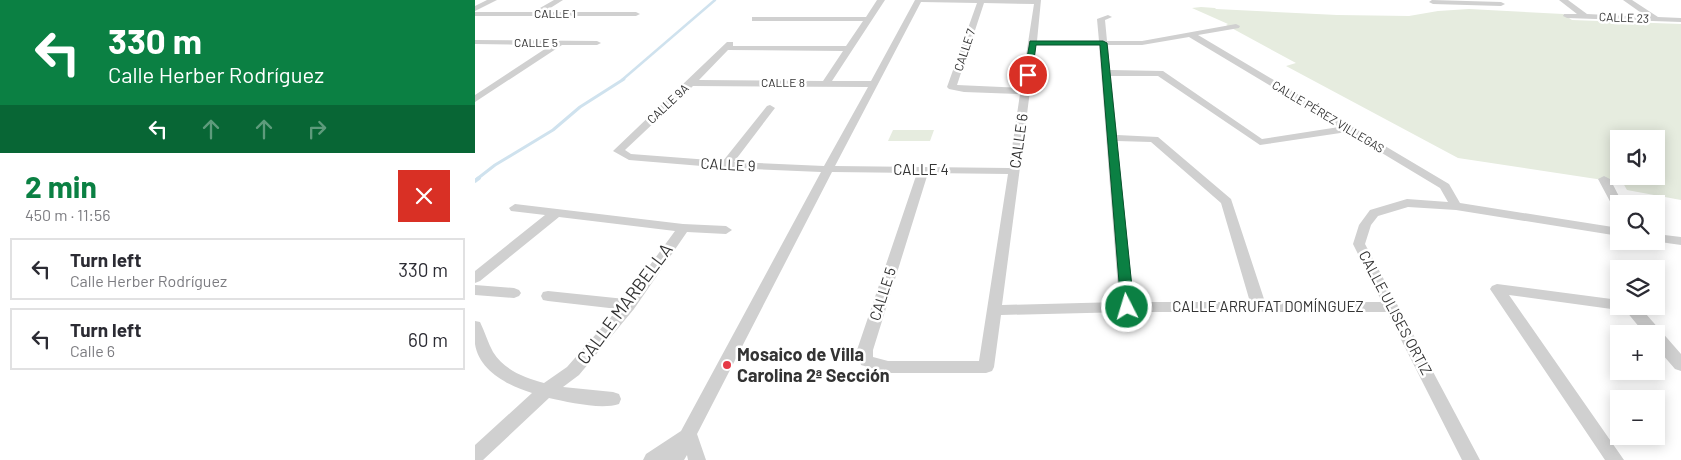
<!DOCTYPE html>
<meta charset="utf-8">
<style>
:root{--surface:#fff;--page:#f2f2f3;--text:#2b2b33;--muted:#7c7c81;--line:#e1e1e2;--accent:#0b8043}
body{margin:0;font-family:Barlow,sans-serif;background:var(--page);color:var(--text);height:100vh;display:flex;flex-direction:column;font-size:19px;white-space:nowrap}
*{box-sizing:border-box;margin:0}
p{font-size:16px;color:var(--muted)}
.icon{flex:none;width:28px;height:28px;fill:none;stroke:currentColor;stroke-width:2;stroke-linecap:round;stroke-linejoin:round}
.map{position:relative;flex:1;overflow:hidden}
.side{display:flex;flex-direction:column;background:var(--surface);width:475px}
.side>*{flex:none}
.guide{background:#0b8043;color:#fff;overflow:hidden}
.controls{position:absolute;left:1135px;top:130px;display:grid;gap:10px}
.controls a{display:grid;place-items:center;width:55px;height:55px;border-radius:0px;background:var(--surface);box-shadow:0 2px 12px #0003;font-size:25px}
.pin{position:absolute;display:grid;place-items:center;width:42px;height:42px;color:#fff;margin:-21px;border:2px solid #fff;border-radius:50%;box-shadow:0 1px 5px #0007}
.me{position:absolute;width:55px;margin:-28px;rotate:355deg;stroke-linejoin:round;filter:drop-shadow(0 0 4px #0008)}
.turn{display:flex;align-items:center;gap:18px;height:105px;padding:0 25px;font-size:22px}
.turn .icon{width:65px;height:65px;stroke-width:2.5}
.turn b{display:block;font-size:35px;line-height:42px}
.lanes{display:flex;align-items:center;height:48px;padding:0 25px;background:#0003;justify-content:center;gap:25px;direction:ltr}
.lanes .off{opacity:.35}
.round{display:grid;place-items:center;flex:none;width:52px;height:52px;border-radius:0px;background:var(--page)}
.overview{display:flex;align-items:center;justify-content:space-between;height:85px;padding:0 25px}
h1{font-size:30px;font-weight:700;line-height:38px;color:var(--accent)}
ul{padding:0;list-style:none}
li{display:flex;align-items:center;gap:15px;height:62px;margin:0 10px 8px;padding:0 15px;border:2px solid var(--line);border-radius:0px}
li div{flex:1}
li b{display:block;font-size:19px}
li em{font-style:normal}
main{display:flex;flex:1;min-height:0}
.map>svg:first-child{display:block}
</style>
<main>
<section class="side">
<div class="guide">
<div class="turn"><svg class="icon" aria-label="left" viewBox="0 0 24 24"><path d="M17 20v-9H6M10 6l-5 5 5 5"/></svg><div><b>330 m</b>Calle Herber Rodríguez</div></div>
<div class="lanes"><svg class="icon" aria-label="left" viewBox="0 0 24 24"><path d="M17 20v-9H6M10 6l-5 5 5 5"/></svg><svg class="icon off" aria-label="ahead" viewBox="0 0 24 24"><path d="M12 20V5M6 11l6-6 6 6"/></svg><svg class="icon off" aria-label="ahead" viewBox="0 0 24 24"><path d="M12 20V5M6 11l6-6 6 6"/></svg><svg class="icon off" aria-label="right" viewBox="0 0 24 24"><path d="M7 20v-9h11M14 6l5 5-5 5"/></svg></div>
</div>
<div class="overview"><div><h1>2 min</h1><p>450 m · 11:56</p></div><a class="round" style="background:#d93025;color:#fff"><svg class="icon" aria-label="close" viewBox="0 0 24 24"><path d="M6 6l12 12M18 6L6 18"/></svg></a></div>
<ul>
<li><svg class="icon" aria-label="left" viewBox="0 0 24 24"><path d="M17 20v-9H6M10 6l-5 5 5 5"/></svg><div><b>Turn left</b><p>Calle Herber Rodríguez</p></div><em>330 m</em></li>
<li><svg class="icon" aria-label="left" viewBox="0 0 24 24"><path d="M17 20v-9H6M10 6l-5 5 5 5"/></svg><div><b>Turn left</b><p>Calle 6</p></div><em>60 m</em></li>
</ul>
</section>
<div class="map">
<svg width="1206" height="460" viewBox="0 0 1206 460">
<rect width="100%" height="100%" fill="#fff"/>
<g fill="#e6ecdf" fill-rule="evenodd">
<path d="M 726,7 L 740,8 L 741,9 L 862,15 L 934,16 L 963,11 L 994,9 L 1088,14 L 1097,20 L 1206,24 L 1206,200 L 1152,190 L 1148,183 L 983,158 L 811,66 L 821,63 L 751,25 L 753,24 L 717,8 ZM 1144,139 L 1181,139 L 1181,176 L 1144,176 Z"/>
<polygon points="418,130 459,130 455,141 413,141"/>
</g>
<g fill="none" stroke-linecap="round" stroke-linejoin="round">
<polyline stroke="#cfe2ee" stroke-width="2.5" points="147,80 240,0"/>
<polyline stroke="#cfe2ee" stroke-width="3" points="2,179 20,165 78,130 105,107 149,79"/>
<polyline stroke="#cfe2ee" stroke-width="4" points="0,181 4,178"/>
<g fill="#d0d0d0" fill-rule="evenodd">
<polygon points="12,0 22,0 0,11 0,6"/>
<polygon points="79,0 88,0 69,12 161,12 165,14 161,16 0,16 0,12 58,12"/>
<path d="M 402,0 L 410,0 L 357,81 L 396,81 L 440,0 L 566,0 L 562,41 L 624,41 L 622,19 L 633,15 L 637,17 L 630,20 L 632,41 L 667,41 L 761,24 L 765,26 L 764,28 L 723,35 L 974,184 L 985,203 L 1144,228 L 1144,236 L 981,210 L 933,207 L 903,216 L 896,225 L 890,244 L 1005,460 L 987,460 L 912,312 L 652,312 L 526,315 L 519,367 L 517,371 L 511,373 L 413,373 L 386,365 L 382,350 L 442,173 L 357,172 L 222,434 L 231,460 L 213,460 L 212,455 L 209,460 L 168,460 L 171,454 L 206,431 L 346,172 L 251,168 L 154,160 L 138,151 L 252,42 L 258,42 L 258,46 L 371,46 L 388,21 L 277,21 L 277,17 L 391,17 ZM 446,2 L 502,3 L 472,87 L 474,89 L 489,92 L 545,94 L 534,168 L 360,166 ZM 509,3 L 559,4 L 546,88 L 482,85 ZM 714,37 L 864,127 L 787,139 L 688,71 L 635,70 L 633,45 L 667,45 ZM 561,45 L 624,45 L 644,302 L 527,305 ZM 253,50 L 368,51 L 348,81 L 224,80 ZM 636,76 L 683,76 L 785,145 L 872,132 L 965,188 L 973,202 L 932,199 L 895,210 L 884,225 L 878,244 L 907,302 L 790,302 L 756,199 L 683,137 L 642,135 ZM 218,86 L 393,87 L 349,166 L 259,162 L 300,108 L 295,105 L 292,106 L 248,161 L 156,154 L 150,150 ZM 642,141 L 676,142 L 746,203 L 775,302 L 659,302 ZM 453,173 L 533,174 L 504,361 L 413,361 L 398,357 L 398,350 Z"/>
<polygon points="957,0 1026,2 1030,4 1026,6 958,4 954,2"/>
<polygon points="1084,0 1093,0 1112,14 1172,17 1148,0 1157,0 1183,17 1206,18 1206,22 1092,18 1088,16 1089,14 1102,14"/>
<polygon points="0,40 122,41 126,43 122,45 87,45 0,102 0,95 76,45 0,44"/>
<polygon points="1129,176 1135,179 1148,204 1144,204 1144,211 1138,207 1123,179"/>
<path d="M 40,204 L 208,224 L 251,226 L 257,230 L 251,234 L 212,232 L 159,309 L 104,375 L 88,387 L 138,392 L 144,394 L 146,399 L 144,404 C 126,410 93,402 74,398 L 8,460 L 0,460 L 0,445 L 57,393 C 34,386 4,371 0,344 C 0,337 0,328 0,321 L 5,322 C 10,332 13,343 18,352 C 29,370 50,378 69,383 L 92,367 L 143,309 L 73,301 L 68,300 L 66,296 L 68,292 L 73,291 L 150,299 L 200,231 L 84,217 L 5,281 L 0,283 L 0,271 L 70,215 L 36,211 L 34,208 Z"/>
<polygon points="1181,234 1206,237 1206,245 1178,241 1181,241"/>
<polygon points="1022,284 1144,300 1144,306 1164,306 1206,354 1206,371 1200,369 1181,347 1181,334 1170,334 1151,311 1034,295 1149,460 1130,460 1017,292 1015,289 1017,286"/>
<polygon points="0,285 39,288 44,290 46,293 44,296 39,298 0,295"/>
</g>
</g>
<polygon fill="#0b8043" stroke="#07532c" points="555,41 628,41 632,43 659,307 657,310 648,310 646,307 625,45 561,45 557,75 553,77 549,75"/>
<circle fill="#e63946" stroke="#fff" stroke-width="2" cx="252" cy="365" r="5"/>
<g text-anchor="middle" stroke-width="5" stroke-linejoin="round" paint-order="stroke">
<g font-size="12" fill="#333" stroke="#fff">
<text x="80" y="18">CALLE 1</text>
<text transform="translate(1149 18) rotate(2)" y="4">CALLE 23</text>
<text x="61" y="47">CALLE 5</text>
<text transform="translate(490 50) rotate(-72)" y="4">CALLE 7</text>
<text x="308" y="87">CALLE 8</text>
<text transform="translate(193 104) rotate(-43)" y="4">CALLE 9A</text>
<text transform="translate(853 117) rotate(31)" y="4">CALLE PÉREZ VILLEGAS</text>
</g>
<g font-size="15" fill="#333" stroke="#fff">
<text transform="translate(544 141) rotate(-82)" y="5">CALLE 6</text>
<text transform="translate(253 165) rotate(3)" y="5">CALLE 9</text>
<text x="446" y="175">CALLE 4</text>
<text transform="translate(408 294) rotate(-72)" y="5">CALLE 5</text>
<text x="793" y="312">CALLE ARRUFAT DOMÍNGUEZ</text>
<text transform="translate(920 313) rotate(62)" y="5">CALLE ULISES ORTIZ</text>
</g>
<g font-size="18" fill="#333" stroke="#fff">
<text transform="translate(150 304) rotate(-53)" y="6">CALLE MARBELLA</text>
</g>
<g font-size="18" font-weight="bold" fill="#333" stroke="#fff" text-anchor="start">
<text x="262" y="361">Mosaico de Villa<tspan x="262" dy="21">Carolina 2ª Sección</tspan></text>
</g>
</g>
</svg>
<div class="controls">
<a><svg class="icon" aria-label="sound" viewBox="0 0 24 24"><path d="M4 9h4l5-4v14l-5-4H4zM17 9q2 3 0 6"/></svg></a>
<a><svg class="icon" aria-label="search" viewBox="0 0 24 24"><circle cx="10" cy="10" r="6"/><path d="M15 15l6 6"/></svg></a>
<a><svg class="icon" aria-label="layers" viewBox="0 0 24 24"><path d="M12 4l9 5-9 5-9-5zM3 14l9 5 9-5"/></svg></a>
<a>+</a>
<a>−</a>
</div>
<div class="pin" style="left:553px;top:75px;background:#d93025"><svg class="icon" aria-label="arrive" viewBox="0 0 24 24"><path d="M6 21V4h12l-3 4 3 4H6"/></svg></div>
<svg class="me" style="left:652px;top:307px" viewBox="-20 -20 40 40"><circle r="17" fill="#0b8043" stroke="#fff" stroke-width="3"/><path d="M0-11L8 9 0 5-8 9z" fill="#fff"/></svg>
</div>
</main>
